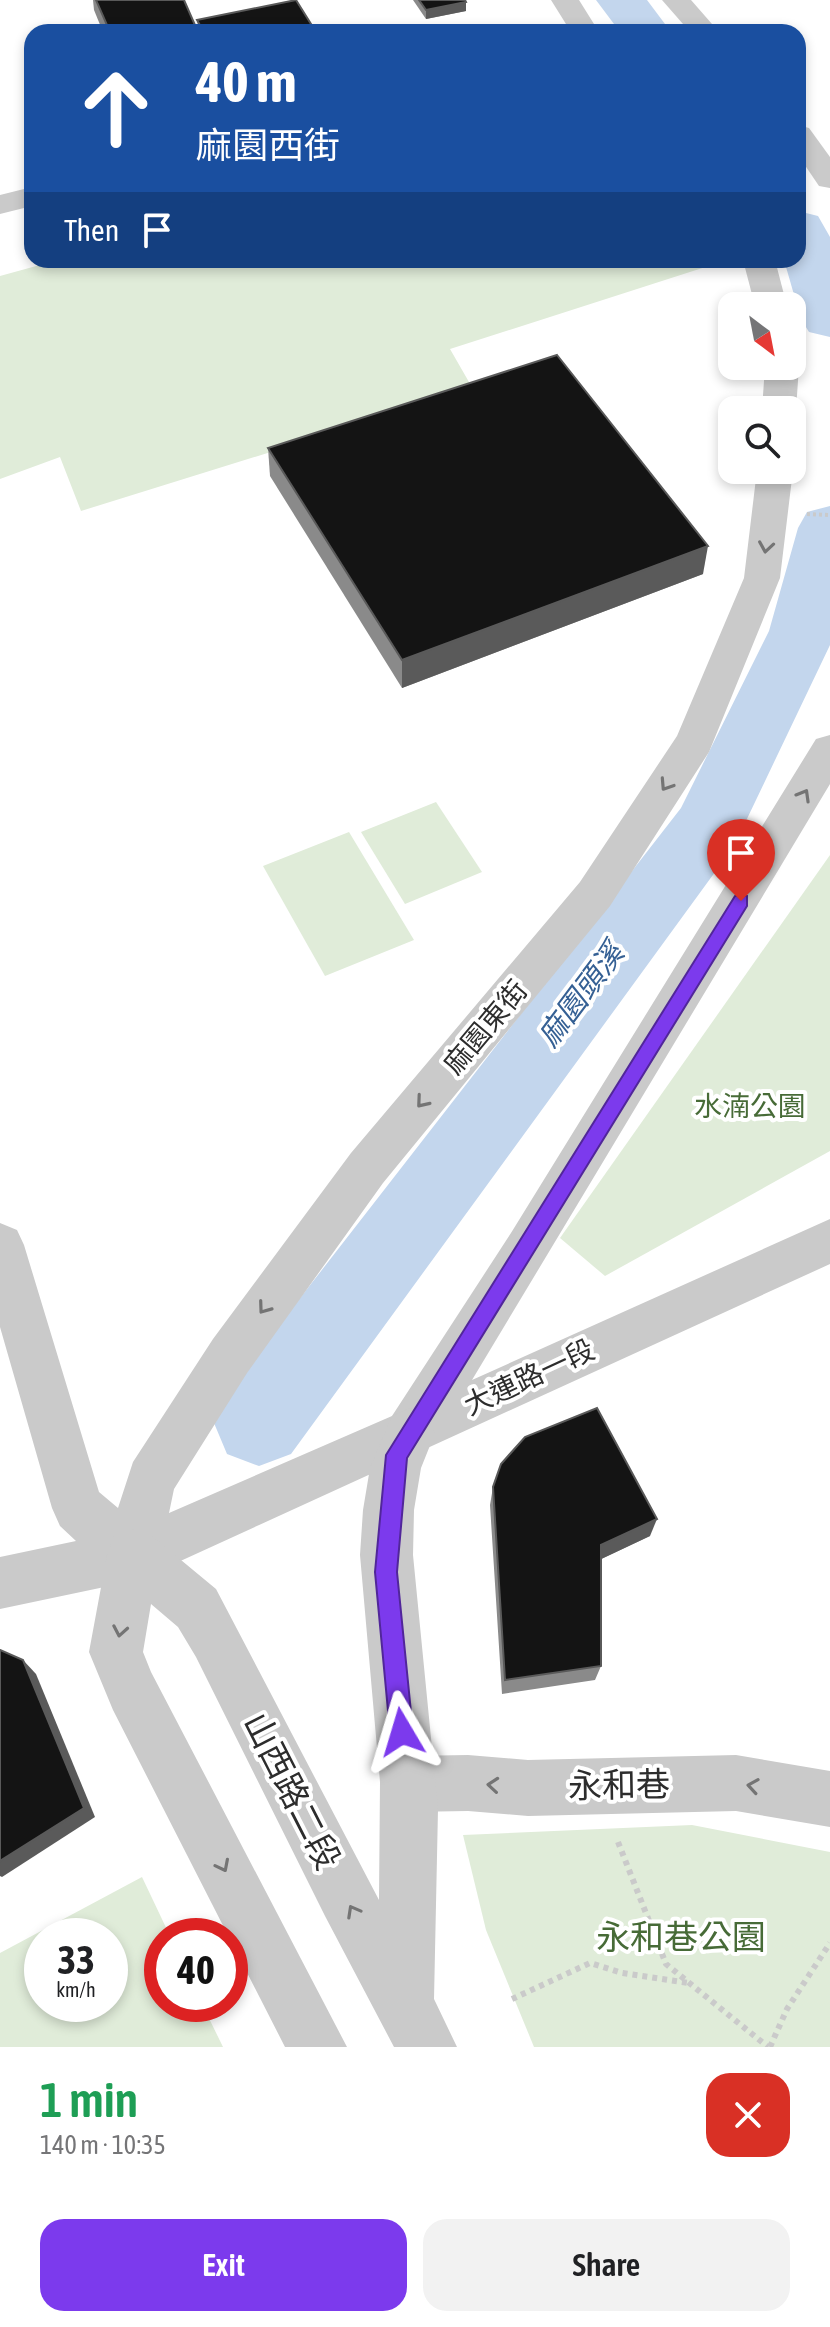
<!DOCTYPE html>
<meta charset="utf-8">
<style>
:root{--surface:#fff;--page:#f2f2f2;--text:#202124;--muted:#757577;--accent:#7c3aed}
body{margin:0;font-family:"Asap Condensed","Noto Sans TC",sans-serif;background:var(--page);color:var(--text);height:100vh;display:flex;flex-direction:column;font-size:30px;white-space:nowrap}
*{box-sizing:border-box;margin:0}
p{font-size:26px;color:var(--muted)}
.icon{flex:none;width:44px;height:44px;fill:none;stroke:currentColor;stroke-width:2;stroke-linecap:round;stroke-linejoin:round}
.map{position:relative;height:2047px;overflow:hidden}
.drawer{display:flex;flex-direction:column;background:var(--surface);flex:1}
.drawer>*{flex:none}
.guide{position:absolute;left:24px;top:24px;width:782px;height:244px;border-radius:24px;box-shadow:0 4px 12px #0003;background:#1a4fa0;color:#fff;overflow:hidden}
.needle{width:52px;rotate:148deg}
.fabs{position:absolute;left:718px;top:292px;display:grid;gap:16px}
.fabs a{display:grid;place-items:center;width:88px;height:88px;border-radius:16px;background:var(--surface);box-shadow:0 4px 12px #0003;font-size:40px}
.speed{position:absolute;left:24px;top:1918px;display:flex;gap:16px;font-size:40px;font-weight:700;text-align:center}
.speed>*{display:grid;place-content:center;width:104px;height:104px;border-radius:50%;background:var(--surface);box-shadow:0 4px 12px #0003;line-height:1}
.speed small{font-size:20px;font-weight:400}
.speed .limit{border:12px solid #d22;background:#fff;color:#111}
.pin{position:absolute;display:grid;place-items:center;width:68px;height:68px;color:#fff;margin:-82px -34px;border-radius:50% 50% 50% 0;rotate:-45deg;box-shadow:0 0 8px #0007}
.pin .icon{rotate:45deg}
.me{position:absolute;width:88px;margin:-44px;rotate:353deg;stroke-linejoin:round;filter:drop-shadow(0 0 6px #0008)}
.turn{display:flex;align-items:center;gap:28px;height:168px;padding:0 40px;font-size:36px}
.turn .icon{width:104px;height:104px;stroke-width:2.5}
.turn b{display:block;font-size:56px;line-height:68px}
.then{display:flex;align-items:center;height:76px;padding:0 40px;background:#0003;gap:16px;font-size:30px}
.round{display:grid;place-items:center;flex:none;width:84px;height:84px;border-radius:24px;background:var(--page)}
.summary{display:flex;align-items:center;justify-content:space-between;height:136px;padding:0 40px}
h1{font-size:48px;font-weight:600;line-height:60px;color:#1e9e55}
.primary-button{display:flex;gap:16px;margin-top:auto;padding:16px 40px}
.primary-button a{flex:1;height:92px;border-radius:24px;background:var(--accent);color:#fff;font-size:32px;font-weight:600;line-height:92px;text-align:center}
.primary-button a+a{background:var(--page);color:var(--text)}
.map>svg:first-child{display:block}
</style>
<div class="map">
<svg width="830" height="2047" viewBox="0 0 830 2047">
<rect width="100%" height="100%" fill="#fff"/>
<g fill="#e0ecd9" fill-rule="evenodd">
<polygon points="58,260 720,260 721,262 450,349 473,389 81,511 60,457 0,479 0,276"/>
<polygon points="436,802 482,872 405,904 361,832"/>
<polygon points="349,832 414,940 325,976 263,866"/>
<polygon points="830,855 830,1151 605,1276 560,1238"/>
<polygon points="692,1825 830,1852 830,2047 534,2047 486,1930 463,1835"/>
<path d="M 142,1877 L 170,1936 L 162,1936 L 162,2004 L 202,2004 L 223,2047 L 0,2047 L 0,1953 ZM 110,1936 L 110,2004 L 42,2004 L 42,1936 Z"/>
</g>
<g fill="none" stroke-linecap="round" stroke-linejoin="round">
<g fill="#c3d6ed" fill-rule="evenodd">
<polygon points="596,0 647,0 671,32 620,32"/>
<polygon points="798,211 818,216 830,237 830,337 809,332 801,319 784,260 798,260"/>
<polygon points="830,506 830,645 734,846 291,1454 259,1466 227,1454 214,1423 227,1392 681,808 769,631 798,528 807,512"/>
</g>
<polyline stroke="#cacaca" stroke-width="4" stroke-dasharray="3 3" stroke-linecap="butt" points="807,514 830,515"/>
<g stroke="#cacaca" stroke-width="6" stroke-dasharray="5 5" stroke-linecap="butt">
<polyline points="618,1842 666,1964 768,2047"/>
<polyline points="512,1999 590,1963 622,1973 688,1983"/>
<polyline points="770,2047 787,2009 830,1943"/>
</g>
<g fill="#cacaca" fill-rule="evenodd">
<polygon points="551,0 579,0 599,32 571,32"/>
<polygon points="662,0 691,0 719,32 690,32"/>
<polygon points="798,125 809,128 830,157 830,188 819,186 798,155"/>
<polygon points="32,187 32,206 0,214 0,195"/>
<polygon points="743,260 775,260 787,306 755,306"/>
<polygon points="792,358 799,366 796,410 792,417 792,410 762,410 765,366 792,366"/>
<polygon points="792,469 793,470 780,578 709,752 610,906 383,1183 247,1373 174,1489 169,1513 392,1416 511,1233 816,739 830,735 830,784 472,1380 830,1219 830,1264 152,1574 133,1581 0,1609 0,1557 76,1541 60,1526 52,1508 0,1327 0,1223 17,1230 24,1245 99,1492 118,1508 133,1462 213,1339 351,1153 580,882 677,736 744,578 757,470"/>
<polygon points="468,1755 528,1760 736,1755 830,1771 830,1827 736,1811 528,1816 468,1811 408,1812 388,1804 380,1784 388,1764 408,1756"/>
</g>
<polygon fill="#cacaca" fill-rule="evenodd" points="410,1408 428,1416 435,1433 421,1468 414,1510 413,1555 438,1809 434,1999 457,2047 394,2047 325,1916 196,1657 178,1627 151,1604 143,1652 151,1672 347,2047 285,2047 113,1710 89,1652 107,1555 114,1536 133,1529 152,1536 216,1589 379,1900 380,1782 360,1555 363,1510 370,1468 392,1416"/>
</g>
<g fill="#8a8a8a">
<polygon points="93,0 184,0 198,32 103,32 94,10"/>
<polygon points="413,0 465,0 466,11 426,19"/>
<polygon points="197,20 316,32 199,32"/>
<polygon points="268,448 703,574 402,688 270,476"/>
<polygon points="493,1487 650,1536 601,1559 601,1666 595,1680 502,1694 490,1505"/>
</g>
<g fill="#5a5a5a">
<polygon points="466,2 466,11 426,19 426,10"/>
<polygon points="708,546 703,574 402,688 402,660"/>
<polygon points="657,1519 650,1536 595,1562 601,1545"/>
<polygon points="23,1660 36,1674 95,1817 2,1877 0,1876 0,1861"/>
</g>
<g fill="#141414" stroke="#5a5a5a" stroke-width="2">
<polygon points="96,0 184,0 198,32 110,32"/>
<polygon points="296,0 316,32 204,32 197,20"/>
<polygon points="419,0 465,0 466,2 426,10"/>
<polygon points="557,355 708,546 402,660 268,448"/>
<polygon points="597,1408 657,1519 601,1545 601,1666 505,1680 493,1487 501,1464 525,1437"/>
<polygon points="0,1650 23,1660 84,1808 0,1861"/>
</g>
<defs><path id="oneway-chevron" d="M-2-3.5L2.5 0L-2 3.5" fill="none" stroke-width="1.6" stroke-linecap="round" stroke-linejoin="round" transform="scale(2)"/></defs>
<g stroke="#747474">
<use href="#oneway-chevron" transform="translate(766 547) rotate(99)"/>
<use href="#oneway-chevron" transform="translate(666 785) rotate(123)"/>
<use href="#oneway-chevron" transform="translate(804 795) rotate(-60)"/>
<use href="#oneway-chevron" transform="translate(422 1102) rotate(130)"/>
<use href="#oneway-chevron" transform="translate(264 1308) rotate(126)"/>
<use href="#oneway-chevron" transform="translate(120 1631) rotate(100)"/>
<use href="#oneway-chevron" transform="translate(493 1785) rotate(-175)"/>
<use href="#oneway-chevron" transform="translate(753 1786) rotate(-171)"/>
<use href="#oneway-chevron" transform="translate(223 1866) rotate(63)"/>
<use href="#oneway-chevron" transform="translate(353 1911) rotate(-119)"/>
</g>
<polygon fill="#7c3aed" stroke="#51269a" stroke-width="2" points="741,894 747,896 747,906 407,1458 397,1572 413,1732 410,1740 402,1743 394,1740 390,1732 375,1572 386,1455 735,896"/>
<g text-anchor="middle" stroke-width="8" stroke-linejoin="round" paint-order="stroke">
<g font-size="28" fill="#2d2d2d" stroke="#fff">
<text transform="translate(485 1027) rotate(-50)" y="10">麻園東街</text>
<text transform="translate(529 1377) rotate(-25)" y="10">大連路一段</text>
</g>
<g font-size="28" fill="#476b37" stroke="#fff">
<text x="750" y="1116">水湳公園</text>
</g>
<g font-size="30" font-style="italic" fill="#356094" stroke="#fff">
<text transform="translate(581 995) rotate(-53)" y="10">麻園頭溪</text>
</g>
<g font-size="34" fill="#2d2d2d" stroke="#fff">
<text transform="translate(619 1785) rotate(-1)" y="12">永和巷</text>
<text transform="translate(292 1791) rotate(63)" y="12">山西路二段</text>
</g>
<g font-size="34" fill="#476b37" stroke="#fff">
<text x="681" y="1949">永和巷公園</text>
</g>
</g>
</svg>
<div class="fabs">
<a><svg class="needle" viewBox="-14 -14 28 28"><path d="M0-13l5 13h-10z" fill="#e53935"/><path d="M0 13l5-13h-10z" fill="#757577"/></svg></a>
<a><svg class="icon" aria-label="search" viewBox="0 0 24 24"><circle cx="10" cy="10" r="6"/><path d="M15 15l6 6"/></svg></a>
</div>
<div class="speed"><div>33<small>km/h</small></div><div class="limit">40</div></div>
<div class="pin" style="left:741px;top:901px;background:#d93025"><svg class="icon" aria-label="arrive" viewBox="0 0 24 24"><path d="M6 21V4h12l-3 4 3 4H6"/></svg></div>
<svg class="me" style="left:402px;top:1732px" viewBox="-20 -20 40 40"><path d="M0-17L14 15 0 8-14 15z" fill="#7c3aed" stroke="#fff" stroke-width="4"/></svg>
<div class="guide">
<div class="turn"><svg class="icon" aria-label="ahead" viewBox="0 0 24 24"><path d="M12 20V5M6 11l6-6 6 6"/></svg><div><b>40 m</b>麻園西街</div></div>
<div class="then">Then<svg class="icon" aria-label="arrive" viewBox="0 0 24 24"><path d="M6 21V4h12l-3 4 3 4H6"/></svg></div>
</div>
</div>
<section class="drawer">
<div class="summary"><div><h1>1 min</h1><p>140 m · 10:35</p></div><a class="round" style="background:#d93025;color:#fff"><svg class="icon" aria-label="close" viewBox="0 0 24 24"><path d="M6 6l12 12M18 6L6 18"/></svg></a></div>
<div class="primary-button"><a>Exit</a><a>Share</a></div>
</section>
